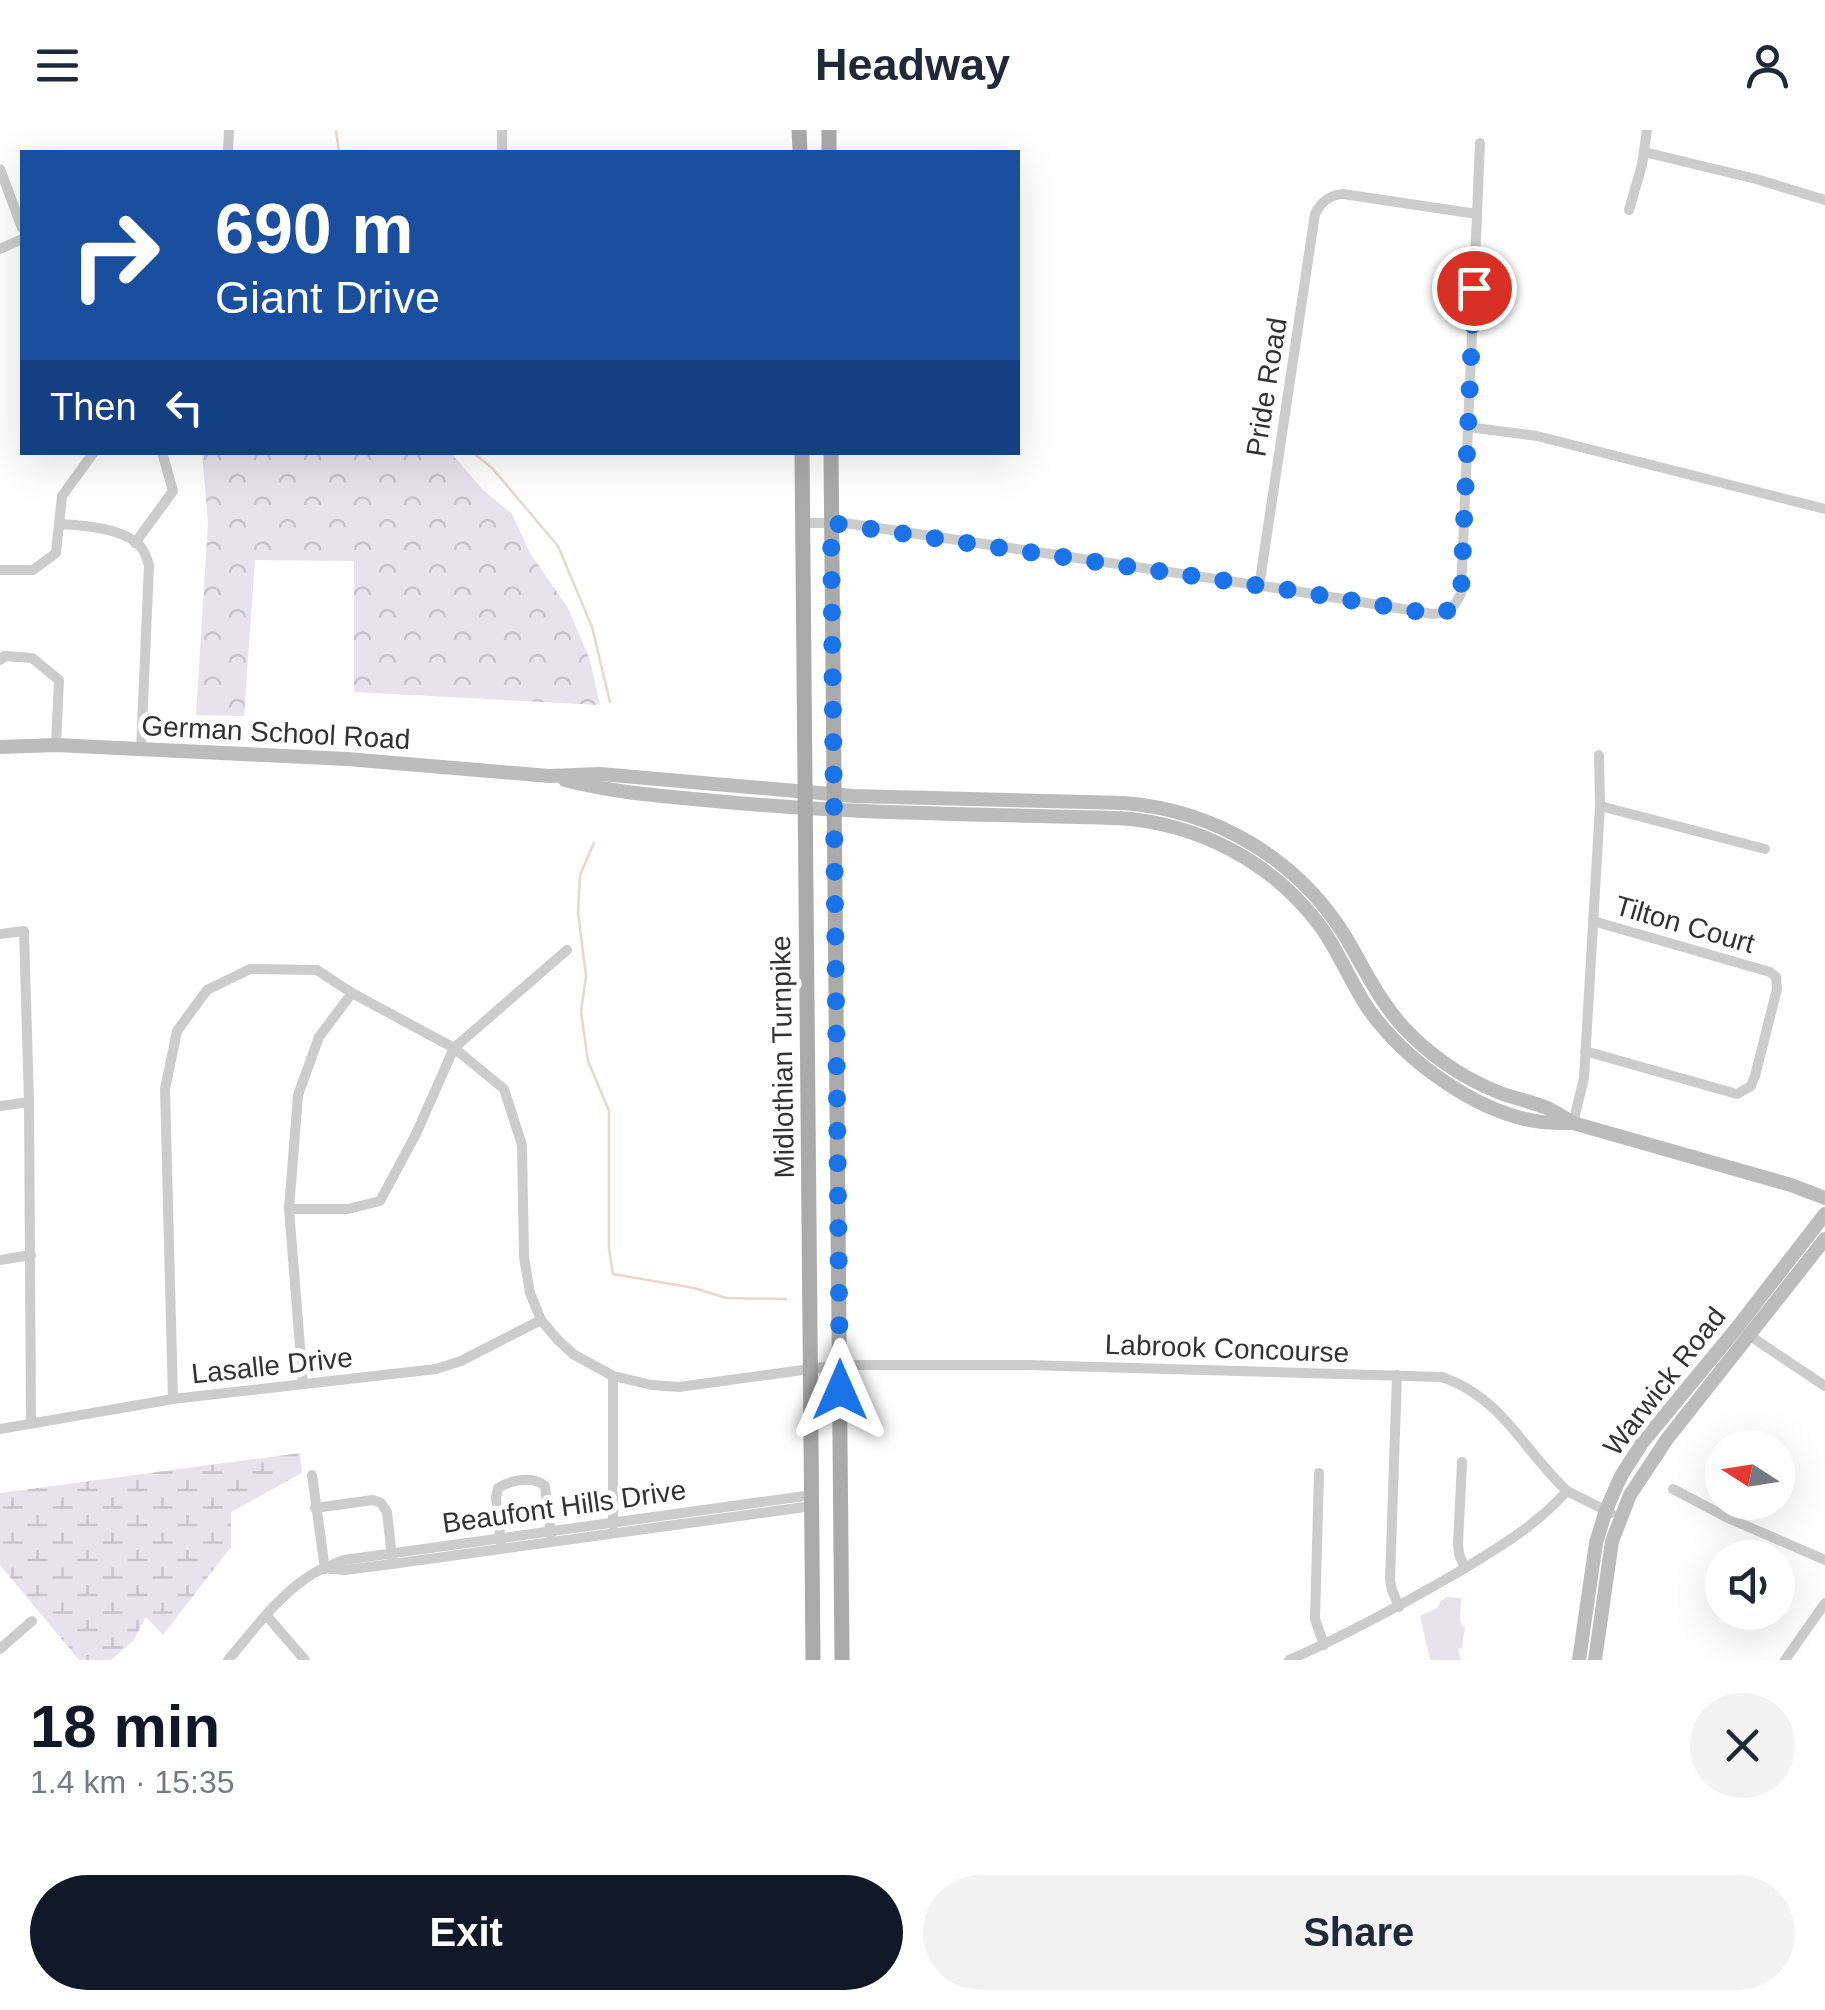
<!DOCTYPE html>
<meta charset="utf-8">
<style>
:root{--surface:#fff;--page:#f2f2f3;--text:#1f2937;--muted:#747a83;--accent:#111827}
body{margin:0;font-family:Arial,sans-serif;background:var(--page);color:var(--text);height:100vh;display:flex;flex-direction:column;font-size:38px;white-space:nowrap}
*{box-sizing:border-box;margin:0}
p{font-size:32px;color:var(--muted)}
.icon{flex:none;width:55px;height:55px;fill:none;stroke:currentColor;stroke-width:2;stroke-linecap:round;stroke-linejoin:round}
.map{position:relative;height:1530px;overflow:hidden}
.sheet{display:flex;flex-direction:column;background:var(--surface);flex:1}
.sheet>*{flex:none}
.banner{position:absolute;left:20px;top:20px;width:1000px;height:305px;border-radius:0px;box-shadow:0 10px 40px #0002;background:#1a4fa0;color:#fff;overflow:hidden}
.needle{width:65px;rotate:282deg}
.controls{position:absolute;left:1705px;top:1300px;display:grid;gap:20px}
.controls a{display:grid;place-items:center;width:90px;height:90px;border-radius:50%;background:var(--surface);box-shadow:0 10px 40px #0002;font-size:50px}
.pin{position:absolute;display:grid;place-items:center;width:85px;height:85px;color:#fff;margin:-42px;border:5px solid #fff;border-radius:50%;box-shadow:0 2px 10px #0007}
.me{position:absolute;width:110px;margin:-55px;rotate:0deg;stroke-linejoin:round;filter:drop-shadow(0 0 8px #0008)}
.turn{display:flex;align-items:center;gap:35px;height:210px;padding:0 30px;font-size:45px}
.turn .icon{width:130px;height:130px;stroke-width:2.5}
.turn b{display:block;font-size:70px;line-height:85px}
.then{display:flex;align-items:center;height:95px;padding:0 30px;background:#0003;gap:20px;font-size:38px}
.round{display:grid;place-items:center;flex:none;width:105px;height:105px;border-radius:52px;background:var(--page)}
.overview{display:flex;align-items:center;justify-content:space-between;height:170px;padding:0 30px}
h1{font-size:60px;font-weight:800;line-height:75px;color:var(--accent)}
.cta{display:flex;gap:20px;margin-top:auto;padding:20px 30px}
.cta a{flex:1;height:115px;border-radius:60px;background:var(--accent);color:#fff;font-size:40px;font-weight:800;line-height:115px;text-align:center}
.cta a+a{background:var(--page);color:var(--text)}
header{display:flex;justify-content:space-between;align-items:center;height:130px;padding:0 30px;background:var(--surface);font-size:45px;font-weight:800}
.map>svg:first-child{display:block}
</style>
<header><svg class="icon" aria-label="menu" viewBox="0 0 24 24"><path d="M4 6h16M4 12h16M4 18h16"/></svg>Headway<svg class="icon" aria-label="person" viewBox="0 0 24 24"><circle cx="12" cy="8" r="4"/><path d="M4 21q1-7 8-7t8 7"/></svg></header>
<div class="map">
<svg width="1825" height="1530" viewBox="0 0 1825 1530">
<defs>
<pattern id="forest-crowns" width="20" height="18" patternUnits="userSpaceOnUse" patternTransform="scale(2.5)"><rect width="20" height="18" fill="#e7e3ed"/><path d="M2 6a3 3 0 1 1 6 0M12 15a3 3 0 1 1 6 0" fill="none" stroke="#c7c3cc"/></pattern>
<pattern id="wetland-marsh" width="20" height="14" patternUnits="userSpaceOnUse" patternTransform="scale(2.5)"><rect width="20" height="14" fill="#e7e3ed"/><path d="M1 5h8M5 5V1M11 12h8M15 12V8" fill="none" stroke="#c7c3cc"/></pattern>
</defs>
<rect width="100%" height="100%" fill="#fff"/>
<polygon fill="url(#forest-crowns)" points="202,322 451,323 483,360 512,384 530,423 568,478 590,530 600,575 354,562 354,431 255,430 244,586 196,585 208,393"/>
<polygon fill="url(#wetland-marsh)" points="300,1323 302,1343 231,1382 231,1417 163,1505 146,1487 133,1511 111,1530 79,1530 0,1435 0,1363"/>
<polygon fill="#e7e3ed" points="1447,1467 1461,1468 1460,1489 1462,1496 1465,1497 1462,1518 1458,1519 1461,1530 1430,1530 1420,1486 1437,1478 1440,1472"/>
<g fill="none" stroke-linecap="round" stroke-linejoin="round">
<g stroke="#e8d7cf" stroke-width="2.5">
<polyline points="336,0 339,22"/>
<polyline points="472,322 492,338 558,416 592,497 610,572"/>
<polyline points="594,713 580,745 578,782 586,846 581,882 588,931 609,981 609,1119 613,1144 694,1158 726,1168 786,1169"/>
</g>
<g stroke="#ccc" stroke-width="10">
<polyline points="502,0 502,22"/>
<polyline points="228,22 229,0"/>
<polyline points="1644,22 1756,49 1825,70"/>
<polyline points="0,39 22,98"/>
<polyline points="1629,80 1642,35 1647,0"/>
<polyline points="0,119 22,109"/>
<polyline points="1468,297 1537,306 1825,379"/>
<path d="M 803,393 L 845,393 L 1289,460 L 1433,484 C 1449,483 1455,477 1461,463 L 1480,13"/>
<path d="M 59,394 C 83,395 129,398 143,420 C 146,425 147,430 149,435 L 141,620"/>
<polyline points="135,413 173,361 162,322"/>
<polyline points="0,440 33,440 56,423 62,366 94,322"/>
<path d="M 1259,457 L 1315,84 C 1321,72 1329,65 1343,64 L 1477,84"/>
<polyline points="0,530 5,526 32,528 59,550 56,615"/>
<polyline points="1600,676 1765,719"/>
<polyline points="0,804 24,801 29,972 31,1293"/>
<polyline points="1585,921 1737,964 1751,956 1755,946 1777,859 1776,847 1770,842 1593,791"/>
<polyline points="0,976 29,972"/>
<polyline points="1573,993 1584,948 1600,676 1599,625"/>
<polyline points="289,1079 348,1079 380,1071 416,1004 454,918 567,820"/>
<polyline points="0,1130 31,1125"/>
<polyline points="1747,1204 1825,1256"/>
<polyline points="1397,1245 1390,1450 1392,1460 1399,1477"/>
<polyline points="613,1246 613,1395"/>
<polyline points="303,1254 289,1079 298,965 319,907 352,863"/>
<path d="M 173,1269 L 165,959 L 177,901 L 207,860 L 250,839 L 317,840 L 352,863 L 454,918 L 504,959 L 522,1015 L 524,1127 L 530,1163 L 541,1190 L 557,1209 L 573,1224 L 613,1246 L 652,1255 L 679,1257 L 839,1235 L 1028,1235 L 1442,1247 C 1503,1268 1523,1320 1567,1361"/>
<polyline points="0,1299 173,1269 436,1239 461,1231 541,1190"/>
<polyline points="1462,1332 1458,1414 1459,1424 1465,1438"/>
<polyline points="1319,1343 1315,1489 1324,1515"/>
<polyline points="312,1345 325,1439"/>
<polyline points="1673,1359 1728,1388 1825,1430"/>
<polyline points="315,1378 373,1370 381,1373 387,1382 392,1428"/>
<path d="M 501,1414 L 496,1368 L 498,1358 C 511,1350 533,1345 545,1356 L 551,1405"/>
<polyline points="331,1439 345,1440 392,1434 812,1376"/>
<polyline points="266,1485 305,1530"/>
<polyline points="0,1519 32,1491"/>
<path d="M 228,1530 C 254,1500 279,1464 314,1443 C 324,1438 334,1434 344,1430 L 812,1365"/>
<path d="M 1289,1530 C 1347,1505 1401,1475 1455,1444 C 1496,1419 1535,1397 1567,1361 L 1611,1383"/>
<polyline points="1785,1530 1825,1473"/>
</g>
<g stroke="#bcbcbc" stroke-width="14">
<path d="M 0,617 L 56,615 L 347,629 L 549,646 L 600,644 L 854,666 L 1124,673 C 1214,680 1297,728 1345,806 C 1366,841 1382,878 1413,907 C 1439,932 1469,951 1503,964 C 1517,969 1533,972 1547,978 C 1556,982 1564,988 1573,993"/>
<path d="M 565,650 C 614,663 664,666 715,671 C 849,684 983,684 1118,688 C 1198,693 1273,732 1321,797 C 1339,822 1350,851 1367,877 C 1404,930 1477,984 1542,992 C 1552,993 1563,993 1573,993 L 1791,1055 L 1825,1068"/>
<polyline points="1579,1530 1596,1413 1606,1380 1621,1346 1642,1313 1736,1199 1825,1084"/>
<polyline points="1595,1530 1612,1411 1630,1365 1667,1309 1825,1109"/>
</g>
<g stroke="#aaa" stroke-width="15">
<polyline points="799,0 800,22"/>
<polyline points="829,0 829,22"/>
<polyline points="802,322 813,1530"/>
<polyline points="831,322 842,1530"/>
</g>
</g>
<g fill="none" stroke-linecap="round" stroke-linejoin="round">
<path stroke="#1a73e8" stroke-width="18" stroke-dasharray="0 32.4" d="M 840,1260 L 831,393 L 1289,460 L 1433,484 C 1449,483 1455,477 1461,463 L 1474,158"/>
</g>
<g text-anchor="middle" stroke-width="10" stroke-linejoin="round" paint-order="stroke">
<g font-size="28" fill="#323232" stroke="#fff">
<text transform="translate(1266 257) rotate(-81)" y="10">Pride Road</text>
<text transform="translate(276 602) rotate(3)" y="10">German School Road</text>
<text transform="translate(1685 794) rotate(16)" y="10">Tilton Court</text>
<text transform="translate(782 927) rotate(-91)" y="10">Midlothian Turnpike</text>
<text transform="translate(1227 1218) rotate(2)" y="10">Labrook Concourse</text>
<text transform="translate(272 1235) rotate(-6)" y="10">Lasalle Drive</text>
<text transform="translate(1664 1251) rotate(-52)" y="10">Warwick Road</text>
<text transform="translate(564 1376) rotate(-8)" y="10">Beaufont Hills Drive</text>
</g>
</g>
</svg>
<div class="controls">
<a><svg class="needle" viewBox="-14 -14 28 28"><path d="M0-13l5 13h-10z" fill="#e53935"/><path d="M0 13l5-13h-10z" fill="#747a83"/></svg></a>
<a><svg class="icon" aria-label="sound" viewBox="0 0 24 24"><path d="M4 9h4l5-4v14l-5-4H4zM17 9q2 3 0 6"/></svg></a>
</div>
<div class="pin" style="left:1474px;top:158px;background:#d93025"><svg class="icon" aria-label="arrive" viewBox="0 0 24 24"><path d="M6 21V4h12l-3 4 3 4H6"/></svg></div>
<svg class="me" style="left:840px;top:1260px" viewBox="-20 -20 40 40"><path d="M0-17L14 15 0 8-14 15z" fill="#1a73e8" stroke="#fff" stroke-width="4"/></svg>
<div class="banner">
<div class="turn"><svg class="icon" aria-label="right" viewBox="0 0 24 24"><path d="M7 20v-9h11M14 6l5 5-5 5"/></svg><div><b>690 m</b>Giant Drive</div></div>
<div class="then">Then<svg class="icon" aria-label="left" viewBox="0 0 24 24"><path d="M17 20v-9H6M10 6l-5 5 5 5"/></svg></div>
</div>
</div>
<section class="sheet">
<div class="overview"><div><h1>18 min</h1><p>1.4 km · 15:35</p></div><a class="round"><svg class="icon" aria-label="close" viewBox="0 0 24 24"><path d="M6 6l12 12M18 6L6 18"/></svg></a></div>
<div class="cta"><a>Exit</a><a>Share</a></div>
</section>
